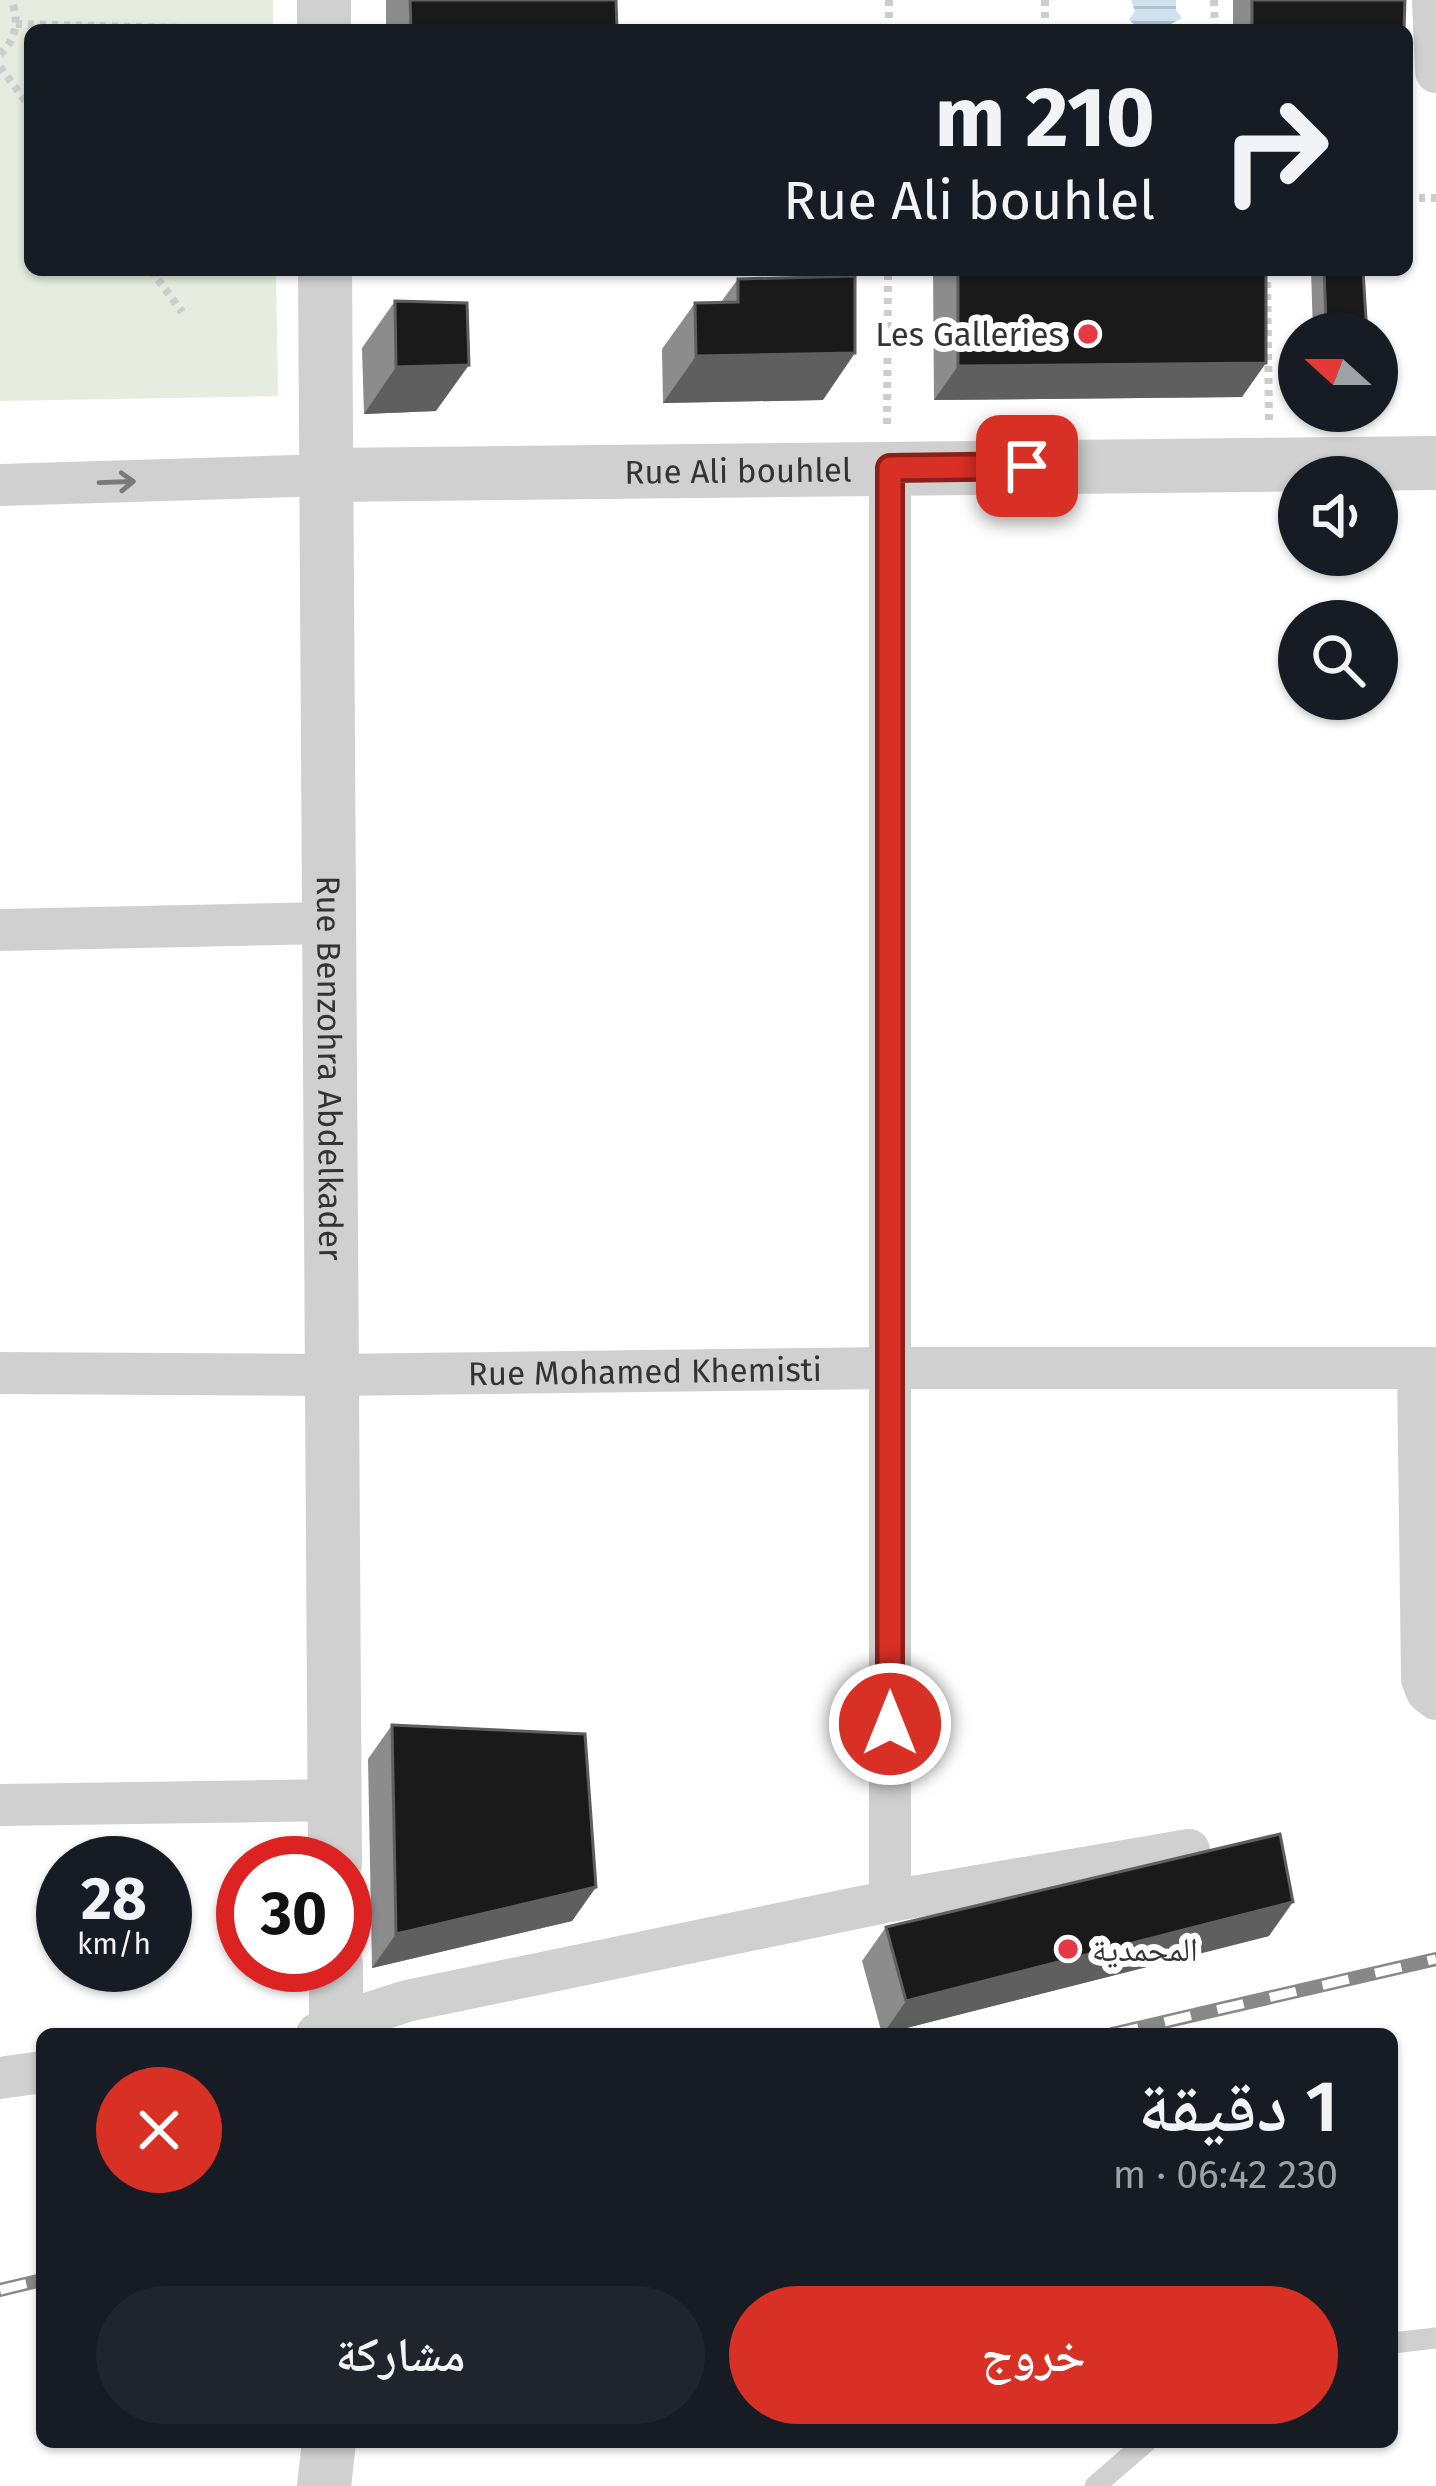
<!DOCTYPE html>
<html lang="ar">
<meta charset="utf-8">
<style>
:root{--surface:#171b24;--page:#20242c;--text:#f1f3f6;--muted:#9ea1a6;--accent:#d93025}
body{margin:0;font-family:"Fira Sans","Noto Naskh Arabic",sans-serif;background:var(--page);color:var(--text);direction:rtl;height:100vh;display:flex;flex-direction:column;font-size:45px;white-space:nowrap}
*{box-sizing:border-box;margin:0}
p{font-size:39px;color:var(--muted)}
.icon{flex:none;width:66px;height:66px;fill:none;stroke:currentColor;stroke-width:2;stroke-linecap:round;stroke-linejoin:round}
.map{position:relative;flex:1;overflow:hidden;direction:ltr}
.drawer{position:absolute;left:36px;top:2028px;width:1362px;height:420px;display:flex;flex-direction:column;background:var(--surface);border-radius:18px;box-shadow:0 3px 9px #0004;direction:rtl}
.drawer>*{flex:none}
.guide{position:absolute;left:24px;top:24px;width:1389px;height:252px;border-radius:18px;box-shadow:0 3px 9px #0004;direction:rtl;background:#171b24;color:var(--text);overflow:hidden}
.needle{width:78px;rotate:291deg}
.controls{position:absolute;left:1278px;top:312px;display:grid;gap:24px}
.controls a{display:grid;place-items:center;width:120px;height:120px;border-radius:50%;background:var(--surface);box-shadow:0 3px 9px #0004;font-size:60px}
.speed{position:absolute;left:36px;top:1836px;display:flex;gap:24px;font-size:60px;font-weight:700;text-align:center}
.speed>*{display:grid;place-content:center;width:156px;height:156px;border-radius:50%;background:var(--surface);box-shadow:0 3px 9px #0004;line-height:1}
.speed small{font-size:30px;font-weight:400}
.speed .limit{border:18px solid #d22;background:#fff;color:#111}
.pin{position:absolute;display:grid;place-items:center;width:102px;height:102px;color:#fff;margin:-51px;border-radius:24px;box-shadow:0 6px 18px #0006}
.me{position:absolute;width:132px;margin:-66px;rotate:0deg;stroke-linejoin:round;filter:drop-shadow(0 0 9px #0008)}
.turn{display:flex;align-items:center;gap:42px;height:252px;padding:0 60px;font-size:54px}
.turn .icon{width:156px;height:156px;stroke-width:2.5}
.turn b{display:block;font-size:84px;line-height:102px}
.round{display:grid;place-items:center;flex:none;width:126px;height:126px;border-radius:63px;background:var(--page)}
.overview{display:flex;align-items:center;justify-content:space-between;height:204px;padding:0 60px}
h1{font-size:72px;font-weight:600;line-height:90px}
.primary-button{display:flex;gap:24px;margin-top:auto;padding:24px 60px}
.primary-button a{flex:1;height:138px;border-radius:72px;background:var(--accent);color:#fff;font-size:48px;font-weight:600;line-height:138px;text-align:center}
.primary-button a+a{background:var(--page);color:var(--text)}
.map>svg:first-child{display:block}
</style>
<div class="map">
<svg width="1436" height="2486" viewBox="0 0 1436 2486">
<defs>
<pattern id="water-rules" width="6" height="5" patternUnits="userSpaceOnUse" patternTransform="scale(3)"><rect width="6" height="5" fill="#cfe2ee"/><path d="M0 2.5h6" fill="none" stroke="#b2c2cd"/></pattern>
</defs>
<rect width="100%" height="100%" fill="#fff"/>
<polygon fill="#e6ecdf" points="0,0 273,0 273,30 30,30 30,270 276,270 278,396 0,401"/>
<polygon fill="url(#water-rules)" points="1131,0 1176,0 1176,10 1182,18 1171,24 1170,30 1141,30 1129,20 1135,11"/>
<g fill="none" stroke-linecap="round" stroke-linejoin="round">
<g stroke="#cdcdcd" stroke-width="8" stroke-dasharray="6 6" stroke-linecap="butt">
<polyline points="1045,0 1045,30"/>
<polyline points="1214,0 1215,30"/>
<polyline points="16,24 269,30"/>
<polyline points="889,30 889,0"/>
<path d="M 0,54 C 16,40 20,20 11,0"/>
<polyline points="0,67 30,107"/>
<polyline points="1407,198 1436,198"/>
<polyline points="151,270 182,312"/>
<polyline points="1267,270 1269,420"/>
<polyline points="887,424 888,270"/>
</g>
<g stroke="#d0d0d0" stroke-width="21">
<polyline points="1392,2343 1436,2338"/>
<polyline points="1095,2486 1146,2442"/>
</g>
<g stroke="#d0d0d0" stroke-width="42">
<polyline points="1433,0 1436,72"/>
<polyline points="0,485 327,475"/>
<polyline points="0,930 329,923"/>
<polyline points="1418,1369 1422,1679 1427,1692 1436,1699"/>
<path id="s1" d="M 0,1373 L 333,1375 L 890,1368 L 1436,1368"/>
<polyline points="0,1805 335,1800"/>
<polyline points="890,1901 890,468"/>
<polyline points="317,2034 336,2031 363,2015 407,2001 890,1901 1189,1850"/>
<polyline points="0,2078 42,2072"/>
</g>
<g stroke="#d0d0d0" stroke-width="54">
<polyline points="324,0 324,30"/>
<path id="s2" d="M 325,270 L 335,1863"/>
<path id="s3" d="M 327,475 L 1436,463"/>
<polyline points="336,1965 336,2034"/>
<polyline points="324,2486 329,2442"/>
</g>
<g stroke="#888" stroke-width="14">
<g id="rail">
<polyline points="1112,2034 1436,1959"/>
<polyline points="0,2290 42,2280"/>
</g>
</g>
<use href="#rail" stroke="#fff" stroke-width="9" stroke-dasharray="27" stroke-linecap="butt"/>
</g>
<g fill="#8c8c8c">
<polygon points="386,0 616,0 617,30 386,30"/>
<polygon points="1233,0 1405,0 1404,30 1233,30"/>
<polygon points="933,270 1266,270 1242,397 934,400"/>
<polygon points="1311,270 1363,270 1356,333 1313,333"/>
<polygon points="738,279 823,400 663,403 662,349 695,303 721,302"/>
<polygon points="395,301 436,411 364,414 362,348"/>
<polygon points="392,1725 596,1887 572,1921 372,1968 368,1759"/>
<polygon points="886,1927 1269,1936 882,2034 862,1961"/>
</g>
<g fill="#5f5f5f">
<polygon points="1366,319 1356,333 1317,333 1326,320"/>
<polygon points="855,353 823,400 663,403 696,356"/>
<polygon points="1266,363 1242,397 934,400 958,366"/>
<polygon points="469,365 436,411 364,414 396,367"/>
<polygon points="596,1887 572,1921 372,1968 396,1934"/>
<polygon points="1293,1902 1269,1936 883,2034 906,2001"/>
</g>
<g fill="#1a1a1a" stroke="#5f5f5f" stroke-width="3">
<polygon points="410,0 616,0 617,30 411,30"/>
<polygon points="1252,0 1405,0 1404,30 1252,30"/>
<polygon points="958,270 1266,270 1266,363 958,366"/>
<polygon points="1324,270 1363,270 1366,319 1326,320"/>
<polygon points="855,276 855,353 696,356 695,303 738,302 738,279"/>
<polygon points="395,301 467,303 469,365 396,367"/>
<polygon points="392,1725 585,1734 596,1887 396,1934"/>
<polygon points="1280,1834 1293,1902 906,2001 886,1927"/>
</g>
<defs><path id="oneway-shaft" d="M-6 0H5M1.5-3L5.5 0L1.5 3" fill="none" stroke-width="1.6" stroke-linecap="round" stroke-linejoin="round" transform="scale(3)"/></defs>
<use stroke="#7a7a7a" href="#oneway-shaft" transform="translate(117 482) rotate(-2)"/>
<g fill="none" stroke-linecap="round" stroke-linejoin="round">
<g stroke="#8d1f18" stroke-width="30">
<polyline id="route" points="890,1724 890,468 1027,466"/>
</g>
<use href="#route" stroke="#d93025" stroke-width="21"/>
</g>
<g fill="#e63946" stroke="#fff" stroke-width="4.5">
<circle cx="1088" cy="334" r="12"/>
<circle cx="1068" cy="1949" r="12"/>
</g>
<g text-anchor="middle" stroke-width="12" stroke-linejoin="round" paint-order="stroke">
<g font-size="33" fill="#333" stroke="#fff" text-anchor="end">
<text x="1064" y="346">Les Galleries</text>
<text x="1092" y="1961" text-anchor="start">المحمدية</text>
</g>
<g font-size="33" fill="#333" stroke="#fff">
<text dy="12" stroke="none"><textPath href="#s3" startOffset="411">Rue Ali bouhlel</textPath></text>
<text dy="12" stroke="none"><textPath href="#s2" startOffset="798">Rue Benzohra Abdelkader</textPath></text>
<text dy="12" stroke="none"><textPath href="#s1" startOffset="645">Rue Mohamed Khemisti</textPath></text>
</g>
</g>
</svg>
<div class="controls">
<a><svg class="needle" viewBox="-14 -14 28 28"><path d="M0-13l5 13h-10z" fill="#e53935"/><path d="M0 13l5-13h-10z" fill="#9ea1a6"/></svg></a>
<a><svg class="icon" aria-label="sound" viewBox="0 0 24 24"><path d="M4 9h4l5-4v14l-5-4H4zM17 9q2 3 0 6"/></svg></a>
<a><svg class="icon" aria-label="search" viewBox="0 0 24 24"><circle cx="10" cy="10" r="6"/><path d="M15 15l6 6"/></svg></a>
</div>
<div class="speed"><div>28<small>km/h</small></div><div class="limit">30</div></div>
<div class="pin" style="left:1027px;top:466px;background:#d93025"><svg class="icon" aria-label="arrive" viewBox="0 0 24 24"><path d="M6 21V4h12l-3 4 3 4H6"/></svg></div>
<svg class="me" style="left:890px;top:1724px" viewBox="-20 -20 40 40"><circle r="17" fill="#d93025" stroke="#fff" stroke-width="3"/><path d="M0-11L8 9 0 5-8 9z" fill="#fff"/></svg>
<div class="guide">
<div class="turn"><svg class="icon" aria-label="right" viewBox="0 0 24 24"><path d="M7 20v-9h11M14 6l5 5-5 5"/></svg><div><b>210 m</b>Rue Ali bouhlel</div></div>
</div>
<section class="drawer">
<div class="overview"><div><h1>1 دقيقة</h1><p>230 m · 06:42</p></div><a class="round" style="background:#d93025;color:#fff"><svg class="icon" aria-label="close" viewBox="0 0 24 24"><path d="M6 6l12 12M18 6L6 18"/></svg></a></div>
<div class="primary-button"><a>خروج</a><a>مشاركة</a></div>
</section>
</div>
